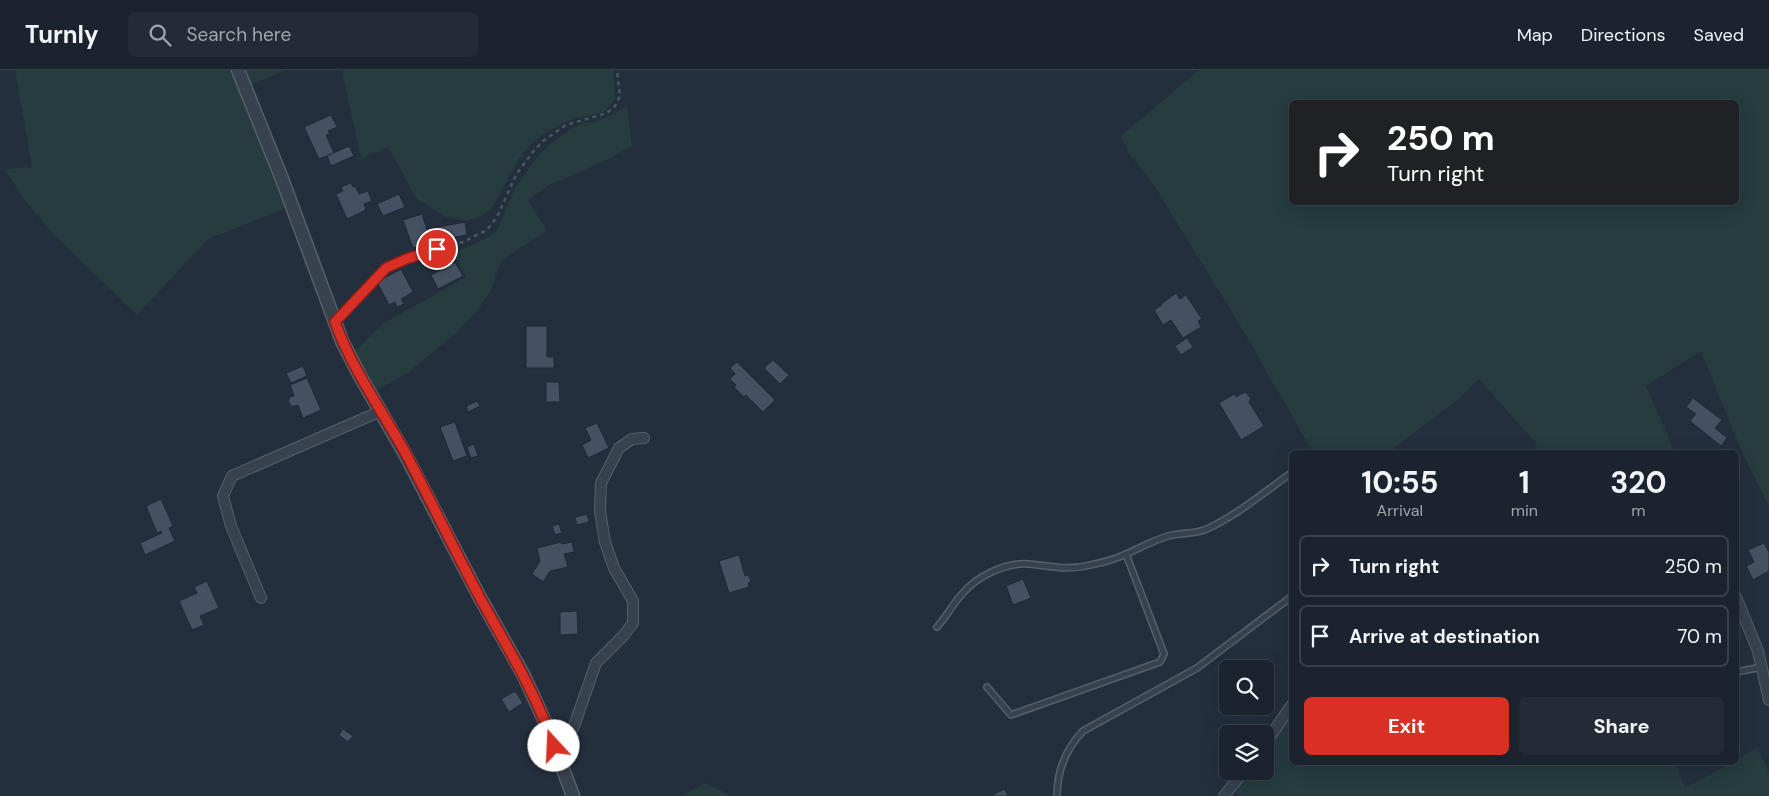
<!DOCTYPE html>
<style>
:root{--surface:#1b232e;--page:#242b36;--text:#f1f3f6;--muted:#a0a4aa;--line:#39404a;--accent:#d93025}
body{margin:0;font-family:"DM Sans",sans-serif;background:var(--page);color:var(--text);height:100vh;display:flex;flex-direction:column;font-size:19px;white-space:nowrap}
*{box-sizing:border-box;margin:0}
p{font-size:16px;color:var(--muted)}
.icon{flex:none;width:28px;height:28px;fill:none;stroke:currentColor;stroke-width:2;stroke-linecap:round;stroke-linejoin:round}
.map{position:relative;flex:1;overflow:hidden}
.drawer{position:absolute;left:1289px;top:380px;width:450px;height:315px;display:flex;flex-direction:column;background:var(--surface);border-radius:8px;box-shadow:0 5px 20px #0002,0 0 0 1px var(--line)}
.drawer>*{flex:none}
.top-card{position:absolute;left:1289px;top:30px;width:450px;height:105px;border-radius:8px;box-shadow:0 5px 20px #0002,0 0 0 1px var(--line);background:#202124;color:#fff;overflow:hidden}
.buttons{position:absolute;left:1219px;top:590px;display:grid;gap:10px}
.buttons a{display:grid;place-items:center;width:55px;height:55px;border-radius:8px;background:var(--surface);box-shadow:0 5px 20px #0002,0 0 0 1px var(--line);font-size:25px}
.pin{position:absolute;display:grid;place-items:center;width:42px;height:42px;color:#fff;margin:-21px;border:2px solid #fff;border-radius:50%;box-shadow:0 1px 5px #0007}
.me{position:absolute;width:55px;margin:-28px;rotate:340deg;stroke-linejoin:round;filter:drop-shadow(0 0 4px #0008)}
.turn{display:flex;align-items:center;gap:18px;height:105px;padding:0 15px;font-size:22px}
.turn .icon{width:65px;height:65px;stroke-width:2.5}
.turn b{display:block;font-size:35px;line-height:42px}
.eta{display:flex;justify-content:space-evenly;align-items:center;height:85px;text-align:center}
.eta b{font-size:30px;font-weight:700;line-height:35px}
.cta{display:flex;gap:10px;margin-top:auto;padding:10px 15px}
.cta a{flex:1;height:58px;border-radius:8px;background:var(--accent);color:#fff;font-size:20px;font-weight:700;line-height:58px;text-align:center}
.cta a+a{background:var(--page);color:var(--text)}
ul{padding:0;list-style:none}
li{display:flex;align-items:center;gap:15px;height:62px;margin:0 10px 8px;padding:0 5px;border:2px solid var(--line);border-radius:8px}
li div{flex:1}
li b{display:block;font-size:19px}
li em{font-style:normal}
header{display:flex;align-items:center;gap:30px;box-sizing:border-box;height:70px;padding:0 25px;background:var(--surface);border-bottom:1px solid var(--line)}
header strong{font-size:24px}
nav{display:flex;gap:28px;margin-inline-start:auto;font-size:18px}
.search{width:350px;height:45px;background:var(--page);display:flex;align-items:center;gap:12px;box-sizing:border-box;padding:0 18px;border-radius:8px;color:var(--muted);font-size:19px}
.map>svg:first-child{display:block}
</style>
<header>
<strong>Turnly</strong>
<div class="search"><svg class="icon" aria-label="search" viewBox="0 0 24 24"><circle cx="10" cy="10" r="6"/><path d="M15 15l6 6"/></svg>Search here</div>
<nav><a>Map</a><a>Directions</a><a>Saved</a></nav>
</header>
<div class="map">
<svg width="1769" height="726" viewBox="0 0 1769 726">
<rect width="100%" height="100%" fill="#242f3e"/>
<g fill="#263c3f" fill-rule="evenodd">
<polygon points="15,0 231,0 286,138 208,169 137,245 51,162 21,125 5,99 32,97"/>
<polygon points="245,0 286,0 251,15"/>
<polygon points="342,0 613,0 615,29 604,42 574,48 543,64 531,74 518,90 491,140 479,147 467,150 448,148 417,129 388,77 361,89"/>
<path d="M 1199,0 L 1769,0 L 1769,436 L 1742,382 L 1701,281 L 1646,316 L 1675,382 L 1538,382 L 1535,372 L 1479,309 L 1457,330 L 1389,382 L 1313,382 L 1241,257 L 1152,112 L 1130,85 L 1121,66 ZM 1736,32 L 1736,132 L 1291,132 L 1291,32 Z"/>
<polygon points="627,37 632,77 624,79 613,87 584,100 547,116 528,130 547,161 509,185 501,192 490,222 477,241 455,264 409,302 377,320 354,282 384,253 466,207 453,183 485,169 497,161 514,120 537,87 551,74 569,60 585,53 598,51"/>
<polygon points="1291,647 1291,692 1675,693 1685,718 1731,693 1736,692 1736,690 1757,678 1769,703 1769,726 1239,726 1237,724 1238,716 1250,701 1265,701 1265,681"/>
<polygon points="705,713 731,726 682,726"/>
</g>
<g fill="#455162" stroke="#1f2835">
<polygon points="331,45 337,57 328,61 330,64 326,65 334,83 319,89 304,57"/>
<polygon points="349,76 354,86 331,96 327,86"/>
<polygon points="351,113 353,117 355,116 359,124 368,121 372,131 364,134 366,140 347,149 336,124 343,121 341,117"/>
<polygon points="399,124 405,137 383,146 377,134"/>
<polygon points="422,144 431,172 413,178 403,150"/>
<polygon points="465,152 467,165 440,170 438,157"/>
<polygon points="455,192 463,206 438,219 431,205"/>
<polygon points="401,199 413,222 401,229 404,234 397,237 395,232 389,235 377,212"/>
<polygon points="1176,223 1180,229 1186,225 1202,249 1198,251 1201,257 1183,268 1171,250 1163,255 1154,240 1162,235 1161,234"/>
<polygon points="526,256 547,256 547,287 554,287 554,298 526,298"/>
<polygon points="1187,268 1193,277 1181,285 1175,276"/>
<polygon points="773,290 789,305 780,314 764,298"/>
<polygon points="737,292 775,330 763,342 746,325 744,327 734,317 736,315 730,309 735,304 730,298"/>
<polygon points="303,296 307,306 291,313 286,303"/>
<polygon points="307,308 321,340 303,348 298,335 292,337 288,331 290,327 294,326 290,315"/>
<polygon points="546,312 559,312 560,332 546,332"/>
<polygon points="1245,322 1251,328 1249,332 1264,356 1241,370 1219,333 1234,324 1236,327"/>
<polygon points="1693,328 1722,350 1715,358 1727,368 1721,376 1690,351 1696,344 1686,337"/>
<polygon points="477,331 480,336 468,342 466,336"/>
<polygon points="455,352 467,386 453,391 440,357"/>
<polygon points="597,353 609,378 588,388 582,375 591,370 585,358"/>
<polygon points="474,374 478,386 471,388 467,377"/>
<polygon points="161,429 173,456 169,458 175,471 145,485 140,473 162,463 161,461 157,463 146,436"/>
<polygon points="587,444 589,452 577,455 575,447"/>
<polygon points="559,454 562,463 555,465 552,456"/>
<polygon points="561,472 562,474 572,472 574,482 564,484 568,497 550,501 543,512 532,504 540,491 537,478"/>
<polygon points="1764,473 1769,482 1769,501 1753,510 1746,496 1754,492 1748,480"/>
<polygon points="739,485 745,506 749,505 751,512 748,513 749,517 729,523 719,491"/>
<polygon points="1023,509 1031,528 1013,535 1006,516"/>
<polygon points="207,511 219,538 200,546 204,555 192,560 179,531 197,523 194,517"/>
<polygon points="577,541 578,564 560,565 560,542"/>
<polygon points="515,621 523,633 509,642 501,629"/>
<polygon points="343,659 353,666 348,672 339,665"/>
<polygon points="1005,719 1008,726 990,726"/>
</g>
<g fill="none" stroke-linecap="round" stroke-linejoin="round">
<g stroke="#565f6c" stroke-width="8">
<g id="service">
<polyline points="336,251 386,198 406,189 437,179"/>
<path d="M 937,557 C 947,546 952,535 962,524 C 977,506 1006,492 1029,494 C 1051,496 1068,501 1090,495 C 1099,493 1110,491 1119,487 C 1135,481 1151,471 1168,466 C 1182,462 1196,465 1209,458 C 1238,444 1265,422 1291,403"/>
<polyline points="1736,602 1762,597"/>
<polyline points="987,617 1011,645 1160,592 1164,584 1126,484"/>
<path d="M 1057,726 C 1057,702 1066,679 1083,661 L 1197,598 L 1291,527"/>
</g>
</g>
<g stroke="#565f6c" stroke-width="12">
<g id="minor">
<polyline points="1736,527 1758,581 1769,630"/>
<polyline points="261,528 231,456 223,426 232,406 381,341"/>
<polyline points="1265,674 1291,636"/>
<polyline points="554,676 568,668 574,656 596,593 624,565 633,553 633,531 614,498 605,472 600,441 601,413 619,378 632,369 644,368"/>
<polyline points="1224,726 1244,701"/>
</g>
</g>
<g stroke="#565f6c" stroke-width="15">
<polyline id="tertiary" points="238,0 282,109 342,271 360,306 404,382 478,524 524,606 546,654 573,726"/>
</g>
<polyline stroke="#44595c" stroke-width="2.5" stroke-dasharray="4 4" stroke-linecap="butt" points="444,177 463,172 487,160 497,147 516,105 532,83 543,71 566,55 607,43 615,36 620,26 617,0"/>
<use href="#service" stroke="#38414e" stroke-width="5"/>
<use href="#minor" stroke="#38414e" stroke-width="10"/>
<use href="#tertiary" stroke="#38414e" stroke-width="12"/>
</g>
<g fill="none" stroke-linecap="round" stroke-linejoin="round">
<g stroke="#8d1f18" stroke-width="12">
<path id="route" d="M 437,179 L 406,189 L 386,198 L 335,252 C 352,299 381,339 405,382 C 430,429 453,477 478,524 C 505,574 536,622 554,676"/>
</g>
<use href="#route" stroke="#d93025" stroke-width="9"/>
</g>
</svg>
<div class="buttons">
<a><svg class="icon" aria-label="search" viewBox="0 0 24 24"><circle cx="10" cy="10" r="6"/><path d="M15 15l6 6"/></svg></a>
<a><svg class="icon" aria-label="layers" viewBox="0 0 24 24"><path d="M12 4l9 5-9 5-9-5zM3 14l9 5 9-5"/></svg></a>
</div>
<div class="pin" style="left:437px;top:179px;background:#d93025"><svg class="icon" aria-label="arrive" viewBox="0 0 24 24"><path d="M6 21V4h12l-3 4 3 4H6"/></svg></div>
<svg class="me" style="left:554px;top:676px" viewBox="-20 -20 40 40"><circle r="19" fill="#fff"/><path d="M0-13L10 11 0 6-10 11z" fill="#d93025"/></svg>
<div class="top-card">
<div class="turn"><svg class="icon" aria-label="right" viewBox="0 0 24 24"><path d="M7 20v-9h11M14 6l5 5-5 5"/></svg><div><b>250 m</b>Turn right</div></div>
</div>
<section class="drawer">
<div class="eta">
<div><b>10:55</b><p>Arrival</p></div>
<div><b>1</b><p>min</p></div>
<div><b>320</b><p>m</p></div>
</div>
<ul>
<li><svg class="icon" aria-label="right" viewBox="0 0 24 24"><path d="M7 20v-9h11M14 6l5 5-5 5"/></svg><div><b>Turn right</b></div><em>250 m</em></li>
<li><svg class="icon" aria-label="arrive" viewBox="0 0 24 24"><path d="M6 21V4h12l-3 4 3 4H6"/></svg><div><b>Arrive at destination</b></div><em>70 m</em></li>
</ul>
<div class="cta"><a>Exit</a><a>Share</a></div>
</section>
</div>
